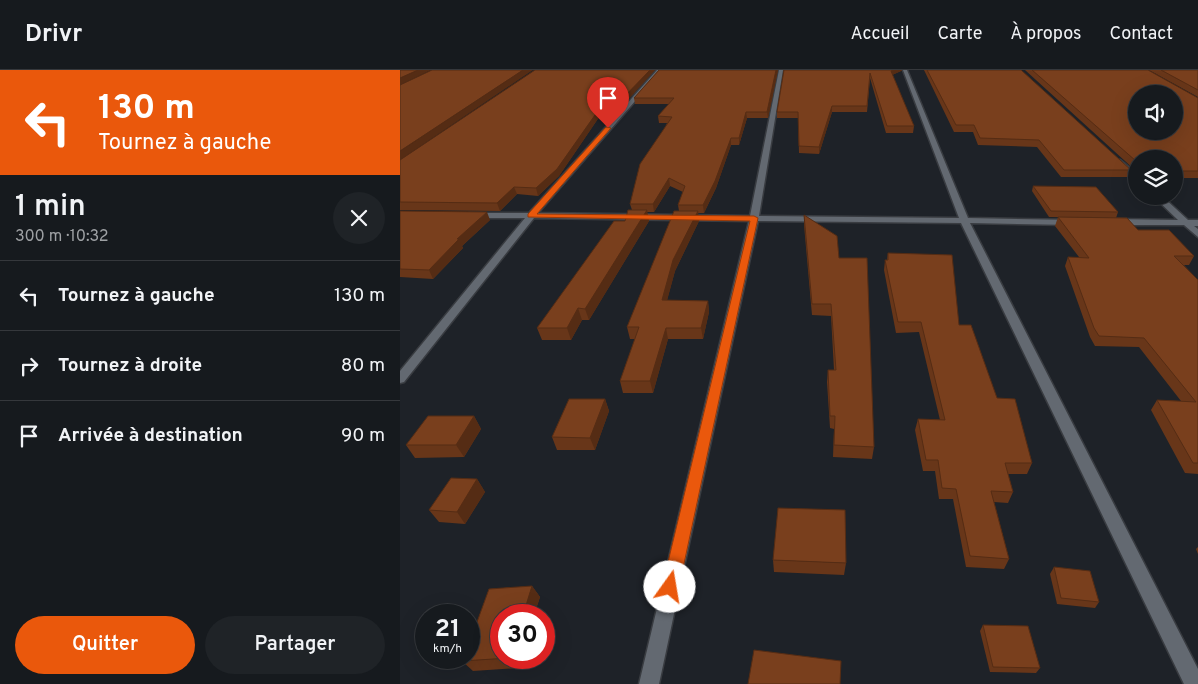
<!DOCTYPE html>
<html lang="fr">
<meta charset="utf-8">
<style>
:root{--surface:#161a1e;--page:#1f2327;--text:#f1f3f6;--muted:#9ea1a4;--line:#35383c;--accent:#ea580c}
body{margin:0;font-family:Overpass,sans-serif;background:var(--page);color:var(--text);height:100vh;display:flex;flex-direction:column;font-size:19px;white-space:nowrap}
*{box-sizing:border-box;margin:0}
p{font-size:16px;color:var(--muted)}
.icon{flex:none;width:28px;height:28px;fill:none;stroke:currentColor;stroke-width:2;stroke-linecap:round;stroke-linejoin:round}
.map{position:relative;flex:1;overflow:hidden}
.details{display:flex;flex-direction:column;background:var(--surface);width:400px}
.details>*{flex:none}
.guide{background:#ea580c;color:#fff;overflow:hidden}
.buttons{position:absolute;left:728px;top:15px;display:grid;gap:10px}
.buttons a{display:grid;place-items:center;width:55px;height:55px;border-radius:50%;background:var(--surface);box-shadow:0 5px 20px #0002,0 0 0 1px var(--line);font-size:25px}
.speed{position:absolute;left:15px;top:534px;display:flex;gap:10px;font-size:25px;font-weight:700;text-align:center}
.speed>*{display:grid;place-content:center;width:65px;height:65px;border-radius:50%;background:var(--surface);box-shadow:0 5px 20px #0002,0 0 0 1px var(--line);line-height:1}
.speed small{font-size:12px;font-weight:400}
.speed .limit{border:8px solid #d22;background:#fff;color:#111}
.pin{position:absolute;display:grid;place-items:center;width:42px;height:42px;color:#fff;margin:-51px -21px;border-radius:50% 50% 50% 0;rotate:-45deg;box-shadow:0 0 5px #0007}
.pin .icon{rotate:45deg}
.me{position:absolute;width:55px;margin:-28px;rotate:13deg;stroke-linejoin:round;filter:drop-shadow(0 0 4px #0008)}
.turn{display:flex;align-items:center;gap:18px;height:105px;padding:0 15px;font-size:22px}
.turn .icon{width:65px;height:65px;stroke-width:2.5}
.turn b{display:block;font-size:35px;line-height:42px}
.round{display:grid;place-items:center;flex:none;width:52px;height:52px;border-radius:26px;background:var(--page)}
.overview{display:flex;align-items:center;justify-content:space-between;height:85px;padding:0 15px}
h1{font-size:30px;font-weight:600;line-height:38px}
.cta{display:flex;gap:10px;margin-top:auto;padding:10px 15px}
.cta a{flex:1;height:58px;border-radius:30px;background:var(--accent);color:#fff;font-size:20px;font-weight:600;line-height:58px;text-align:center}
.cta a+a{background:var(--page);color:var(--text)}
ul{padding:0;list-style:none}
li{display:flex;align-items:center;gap:15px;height:70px;padding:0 15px;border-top:1px solid var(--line)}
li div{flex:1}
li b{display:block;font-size:19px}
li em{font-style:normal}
header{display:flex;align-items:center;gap:30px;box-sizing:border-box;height:70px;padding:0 25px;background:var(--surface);border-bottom:1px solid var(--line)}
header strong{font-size:24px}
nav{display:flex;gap:28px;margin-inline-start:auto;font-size:18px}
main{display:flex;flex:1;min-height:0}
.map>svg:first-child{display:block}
</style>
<header>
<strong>Drivr</strong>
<nav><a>Accueil</a><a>Carte</a><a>À propos</a><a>Contact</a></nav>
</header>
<main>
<section class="details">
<div class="guide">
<div class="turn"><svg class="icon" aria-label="left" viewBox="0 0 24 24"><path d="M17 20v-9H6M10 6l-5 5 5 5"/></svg><div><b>130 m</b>Tournez à gauche</div></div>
</div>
<div class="overview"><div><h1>1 min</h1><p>300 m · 10:32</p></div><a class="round"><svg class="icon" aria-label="close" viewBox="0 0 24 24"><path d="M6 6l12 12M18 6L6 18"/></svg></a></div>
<ul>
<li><svg class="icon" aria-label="left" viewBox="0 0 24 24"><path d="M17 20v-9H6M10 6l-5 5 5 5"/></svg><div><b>Tournez à gauche</b></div><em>130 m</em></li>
<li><svg class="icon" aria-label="right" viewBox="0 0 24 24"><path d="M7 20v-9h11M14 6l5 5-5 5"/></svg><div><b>Tournez à droite</b></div><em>80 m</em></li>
<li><svg class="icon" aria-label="arrive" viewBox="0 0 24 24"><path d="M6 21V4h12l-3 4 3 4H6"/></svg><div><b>Arrivée à destination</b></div><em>90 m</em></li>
</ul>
<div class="cta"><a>Quitter</a><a>Partager</a></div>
</section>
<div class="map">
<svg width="798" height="614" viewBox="0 0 798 614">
<rect width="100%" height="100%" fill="#1e2228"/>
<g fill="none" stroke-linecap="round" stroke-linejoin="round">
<g stroke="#393c41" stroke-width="3">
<g id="minor">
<polygon points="257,0 262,0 138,143 350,146 379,0 383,0 359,146 559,148 503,0 507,0 568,148 675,150 675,154 672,155 570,153 798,599 798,614 784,614 561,153 358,151 259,614 239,614 349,151 134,148 4,312 0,313 0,301 125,148 72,148 69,147 69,143 129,143"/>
<polygon points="716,90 720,90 736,103 736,109 716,92"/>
<polygon points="753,126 762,126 788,150 798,150 798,156 794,156 798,159 798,167 784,155 715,155 711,152 715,149 778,150"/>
</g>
</g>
<use href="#minor" fill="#636971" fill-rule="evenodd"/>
</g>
<g fill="#683619">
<polygon points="255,0 224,34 208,34 159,106 138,126 117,124 100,141 0,140 0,90"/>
<polygon points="259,0 378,0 368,48 347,48 339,75 331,75 316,118 304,143 298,143 299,151 275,201 267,230 308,231 309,242 303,269 268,269 253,323 223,323 220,311 235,269 230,269 227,257 279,141 278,135 283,122 270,116 254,142 247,142 249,151 189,250 182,250 171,270 142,270 137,258 225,151 232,140 230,134 267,53 259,53 258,46 269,34 235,34 234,28"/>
<polygon points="384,0 502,0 501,1 492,5 514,56 513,63 486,63 470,8 467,42 432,42 419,84 399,83 398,48 377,48 377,42"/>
<polygon points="524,0 621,0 731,100 728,107 661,107 637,77 578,75 573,62 554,62"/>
<polygon points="625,0 748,0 798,28 798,108 774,108 774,89 736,89 736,101"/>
<polygon points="749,0 798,0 798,27"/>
<polygon points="633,116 718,142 716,148 649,147 632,121"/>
<polygon points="0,141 90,150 62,176 63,178 33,209 0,207"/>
<polygon points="404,145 439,188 474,377 472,389 433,387 434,359 430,358 427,312 428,300 434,300 431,246 412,245 404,155"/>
<polygon points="658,147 738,160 794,186 789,195 784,195 798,210 798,404 785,403 751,340 757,330 781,331 739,277 695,276 690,267 665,196 668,187 679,187 655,156"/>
<polygon points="488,183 559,255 597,328 632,393 627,404 608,404 613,422 608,433 594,432 609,489 604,499 566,497 553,429 539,429 535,401 523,401 515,360 518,349 540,350 519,262 496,263 484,200 485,190 487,190"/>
<polygon points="205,329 209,341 195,380 157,380 152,367"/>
<polygon points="74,346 81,359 64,387 15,388 6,375"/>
<polygon points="77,409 85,422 65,454 39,452 29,440"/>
<polygon points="798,477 798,484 796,479"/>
<polygon points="373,490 446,493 444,505 374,502"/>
<polygon points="654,497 699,532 695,538 657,534 650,504"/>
<polygon points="132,516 140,527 134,545 101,545 101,588 122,588 119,598 73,601 62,591 64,588 69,588 69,574 89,519"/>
<polygon points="583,555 640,598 636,603 590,602 580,561"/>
</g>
<g fill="#552c14">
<polygon points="18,0 31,0 0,15 0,8"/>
<polygon points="123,0 133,0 0,90 0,81"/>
<polygon points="250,0 255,0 224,34 223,28"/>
<polygon points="376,0 378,0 368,48 367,42"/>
<polygon points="493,0 502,0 501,1 490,6 491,1"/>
<polygon points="207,28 208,34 159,106 138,126 136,118"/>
<polygon points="432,36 432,42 419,84 419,77"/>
<polygon points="346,42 347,48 339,75 339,68"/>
<polygon points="331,68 331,75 316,118 304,143 303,135"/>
<polygon points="269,108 270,116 254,142 253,134"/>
<polygon points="114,117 117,124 100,141 97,133"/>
<polygon points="247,140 249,151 189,250 185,239"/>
<polygon points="298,141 299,151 275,201 264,242 262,230 273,190"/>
<polygon points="87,142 90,150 62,176 63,178 33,209 29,200 57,169"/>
<polygon points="308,231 309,242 303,269 301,258"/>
<polygon points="178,238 182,250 171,270 167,258"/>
<polygon points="266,258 268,269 253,323 250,311"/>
<polygon points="205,329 209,341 195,380 190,368"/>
<polygon points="74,346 81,359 64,387 56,375"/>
<polygon points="77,409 85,422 65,454 57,442"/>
<polygon points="132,516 140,527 134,545 123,545"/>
<polygon points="110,588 122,588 119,598"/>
</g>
<g fill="#793f1d" stroke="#552c14" fill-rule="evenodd">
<polygon points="0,0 18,0 0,8"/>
<polygon points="32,0 123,0 0,81 0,15"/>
<polygon points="135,0 250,0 223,28 207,28 157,99 136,118 114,117 97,133 0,132 0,90"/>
<polygon points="259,0 376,0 367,42 346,42 339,68 331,68 315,111 303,135 278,135 285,116 269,108 253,134 230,134 240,94 272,47 258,46 274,28 234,28"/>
<polygon points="384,0 493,0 491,1 514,56 487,56 470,3 467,36 432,36 419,77 399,76 398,42 377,42"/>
<polygon points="527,0 621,0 731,100 664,100 639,70 580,68 574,55 556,55"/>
<path d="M 632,0 L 748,0 L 798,28 L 798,101 L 774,101 L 774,89 L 736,89 L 736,91 ZM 736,24 L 774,24 L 774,61 L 736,61 Z"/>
<polygon points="761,0 798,0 798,20"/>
<polygon points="633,116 696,117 718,142 651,141"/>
<polygon points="228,140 247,140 185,239 178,238 167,258 137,258 214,151 225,151"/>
<polygon points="0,141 87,142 57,169 59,169 29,200 0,199"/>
<polygon points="274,141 298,141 273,190 262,230 308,231 301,258 266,258 250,311 220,311 239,257 227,257"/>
<polygon points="404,145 437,166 439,188 467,188 474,377 434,375 435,346 430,346 428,300 436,300 431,234 412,234"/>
<polygon points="658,147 727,148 738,160 769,160 794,186 774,186 798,210 798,393 793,393 757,330 796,332 744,268 699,266 694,258 668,187 689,188"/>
<polygon points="488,183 552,185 559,255 571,255 597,328 615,329 632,393 605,393 613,422 591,421 609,489 570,486 556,419 542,418 538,390 526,390 518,349 545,350 521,252 498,252 485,190 488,190"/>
<polygon points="169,329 205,329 190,368 152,367"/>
<polygon points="28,346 74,346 56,375 6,375"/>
<polygon points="51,408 77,409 57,442 29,440"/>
<polygon points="378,438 445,440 446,493 373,490"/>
<polygon points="654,497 690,501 699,532 661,528"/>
<polygon points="132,516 123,545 101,545 101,588 109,588 62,591 64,588 69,588 69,574 89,519"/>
<polygon points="583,555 628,556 640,598 593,597"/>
<polygon points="354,580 441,591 440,614 348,614"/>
</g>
<polygon fill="#ea580c" stroke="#983908" points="206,57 211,58 137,144 354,146 358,148 279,517 276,522 270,525 265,522 262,517 350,151 128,147 128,144"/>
</svg>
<div class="buttons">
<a><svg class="icon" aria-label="sound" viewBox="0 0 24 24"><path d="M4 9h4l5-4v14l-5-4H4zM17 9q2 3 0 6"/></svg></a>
<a><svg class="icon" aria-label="layers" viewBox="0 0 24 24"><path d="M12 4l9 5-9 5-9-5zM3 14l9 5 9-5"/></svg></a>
</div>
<div class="speed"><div>21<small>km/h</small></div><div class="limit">30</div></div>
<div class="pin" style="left:208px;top:58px;background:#d93025"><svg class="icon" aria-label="arrive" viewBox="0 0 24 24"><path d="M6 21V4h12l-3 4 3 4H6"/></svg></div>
<svg class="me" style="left:270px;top:517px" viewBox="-20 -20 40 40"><circle r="19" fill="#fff"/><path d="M0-13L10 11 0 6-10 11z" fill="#ea580c"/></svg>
</div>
</main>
